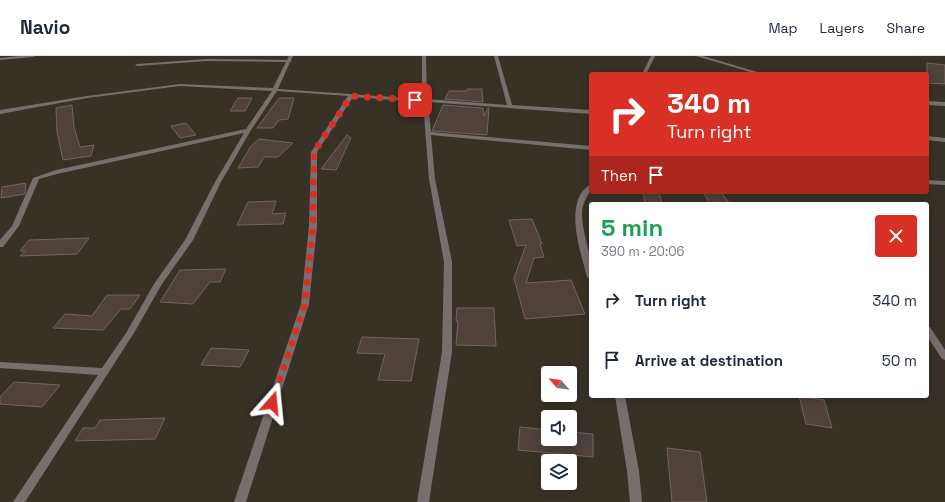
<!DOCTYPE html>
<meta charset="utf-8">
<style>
:root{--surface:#fff;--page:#f2f2f3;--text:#1f2937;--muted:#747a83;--line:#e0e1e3}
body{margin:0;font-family:"Space Grotesk",sans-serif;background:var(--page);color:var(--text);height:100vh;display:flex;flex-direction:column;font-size:15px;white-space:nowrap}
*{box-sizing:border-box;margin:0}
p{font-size:13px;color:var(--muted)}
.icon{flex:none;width:22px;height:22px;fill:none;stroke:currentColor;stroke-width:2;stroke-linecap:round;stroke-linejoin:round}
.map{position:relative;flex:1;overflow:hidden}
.panel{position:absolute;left:589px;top:146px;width:340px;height:196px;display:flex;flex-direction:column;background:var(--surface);border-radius:4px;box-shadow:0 2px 10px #0003}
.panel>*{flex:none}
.hud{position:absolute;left:589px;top:16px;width:340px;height:122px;border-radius:4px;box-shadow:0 2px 10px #0003;background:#d93025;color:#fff;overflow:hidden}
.needle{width:26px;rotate:298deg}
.tools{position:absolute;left:541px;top:310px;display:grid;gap:8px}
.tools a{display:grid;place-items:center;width:36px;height:36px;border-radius:4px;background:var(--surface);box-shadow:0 2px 10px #0003;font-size:20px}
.pin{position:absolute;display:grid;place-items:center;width:34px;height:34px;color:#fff;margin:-17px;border-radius:8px;box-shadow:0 2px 6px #0006}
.me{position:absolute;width:44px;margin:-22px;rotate:18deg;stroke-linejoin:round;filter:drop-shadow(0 0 3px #0008)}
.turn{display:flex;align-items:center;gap:14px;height:84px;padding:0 12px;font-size:18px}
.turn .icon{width:52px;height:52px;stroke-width:2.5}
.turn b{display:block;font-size:28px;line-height:34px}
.then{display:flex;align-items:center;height:38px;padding:0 12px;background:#0003;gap:8px;font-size:15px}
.round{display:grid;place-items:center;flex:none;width:42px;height:42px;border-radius:4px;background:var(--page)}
.overview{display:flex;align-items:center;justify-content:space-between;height:68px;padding:0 12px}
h1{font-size:24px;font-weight:600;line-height:30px;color:#1e9e55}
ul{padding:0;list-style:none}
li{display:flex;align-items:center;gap:12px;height:60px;padding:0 12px}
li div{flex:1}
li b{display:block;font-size:15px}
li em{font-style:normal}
header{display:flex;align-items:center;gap:24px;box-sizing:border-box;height:56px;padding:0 20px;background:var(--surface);border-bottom:1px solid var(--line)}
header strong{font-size:19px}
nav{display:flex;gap:22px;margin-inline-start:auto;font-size:14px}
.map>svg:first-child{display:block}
</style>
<header>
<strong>Navio</strong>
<nav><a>Map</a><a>Layers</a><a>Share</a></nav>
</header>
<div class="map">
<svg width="945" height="446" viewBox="0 0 945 446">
<rect width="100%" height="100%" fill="#373126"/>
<g fill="#4f413c" stroke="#73645f">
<polygon points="927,7 945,9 945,28 927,27"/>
<polygon points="467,33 482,33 483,46 445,43 449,35 467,35"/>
<polygon points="238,42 252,42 245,55 230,55"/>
<polygon points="279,42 294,42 288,63 279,64 273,72 257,72"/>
<polygon points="72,49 74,71 80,91 94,89 91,100 63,104 57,76 56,52"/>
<polygon points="443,49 483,52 484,60 488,52 489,52 487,79 432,75"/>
<polygon points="186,67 196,79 180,82 171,70"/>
<polygon points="347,79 351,82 336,114 321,113"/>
<polygon points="259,83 293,87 278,101 264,101 258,111 238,112 251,90"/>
<polygon points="26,127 25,138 1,142 2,131"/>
<polygon points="643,136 659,136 662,148 645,147"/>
<polygon points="703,136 721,136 730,148 710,148"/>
<polygon points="276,145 272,158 286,157 283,168 237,169 248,146"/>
<polygon points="532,163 542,188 540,188 544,201 534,202 526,227 571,224 585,258 525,263 514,222 526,189 517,190 509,164"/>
<polygon points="89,182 77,198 20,200 25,195 20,195 29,184"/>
<polygon points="226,213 220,226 210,226 193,248 160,246 180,214"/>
<polygon points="107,239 140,239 130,253 121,253 103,274 53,272 65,258 92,260"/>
<polygon points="457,252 494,252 496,290 456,289 458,265 456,265"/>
<polygon points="362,281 419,283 411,325 378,324 385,298 357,297"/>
<polygon points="211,292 249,294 240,311 201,309"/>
<polygon points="14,326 60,329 42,351 0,348 0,341"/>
<polygon points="799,340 824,344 832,372 806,368"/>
<polygon points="165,362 155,383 75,385 83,372 95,372 100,364"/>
<polygon points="520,371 548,374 548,383 570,383 570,376 593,378 593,401 518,394"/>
<polygon points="667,392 700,396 707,446 672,446"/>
</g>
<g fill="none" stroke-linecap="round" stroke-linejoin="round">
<g fill="#776f6e" fill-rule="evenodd">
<polygon points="19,0 35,0 33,1 0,4 0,2"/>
<polygon points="289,0 293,0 291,4 292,5 290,6 278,33 422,43 422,0 426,0 427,43 507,49 494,0 498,0 512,49 591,54 591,58 428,46 431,76 591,90 591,94 431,79 435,123 452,206 452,296 429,446 417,446 442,296 444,206 429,123 423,46 353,41 317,96 317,170 309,248 246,446 234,446 301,248 309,170 311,96 348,40 277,35 251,74 221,126 193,184 162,228 134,277 25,446 13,446 98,319 0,312 0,306 102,312 126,277 154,228 185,184 215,126 244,77 57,118 39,123 19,170 3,191 0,191 0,184 12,170 33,122 56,114 246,73 272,35 180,30 87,42 0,58 0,54 87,40 180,28 273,32 286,6 207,5 137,10 135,9 137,8 207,3 287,4"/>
<polygon points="651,0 655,0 646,18 642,18"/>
<polygon points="696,0 703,0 764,18 757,18"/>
<polygon points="927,45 945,46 945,50 927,49"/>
<polygon points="927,80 945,82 945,86 927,84"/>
<polygon points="927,124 945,125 945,129 927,128"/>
<path d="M 591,128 C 591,139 582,144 582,157 C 582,175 589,191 591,207 C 591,213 591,218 591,223 L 587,221 C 581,197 567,158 582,136 C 585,133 587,130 591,128 Z"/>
<polygon points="927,270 930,271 945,294 945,304 942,303 927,280"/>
<polygon points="615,340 625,340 639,415 642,446 630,446 627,415"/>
</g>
</g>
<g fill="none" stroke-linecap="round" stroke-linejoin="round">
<polyline stroke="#d93025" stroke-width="7" stroke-dasharray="0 12.6" points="272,347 305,248 313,170 314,96 351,40 415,44"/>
</g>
</svg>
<div class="tools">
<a><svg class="needle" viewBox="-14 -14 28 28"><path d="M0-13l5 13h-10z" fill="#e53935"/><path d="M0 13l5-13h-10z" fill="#747a83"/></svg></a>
<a><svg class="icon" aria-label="sound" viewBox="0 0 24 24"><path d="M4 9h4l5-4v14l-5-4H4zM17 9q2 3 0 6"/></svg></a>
<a><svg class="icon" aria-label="layers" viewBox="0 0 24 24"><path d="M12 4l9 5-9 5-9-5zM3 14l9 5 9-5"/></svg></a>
</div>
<div class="pin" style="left:415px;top:44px;background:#d93025"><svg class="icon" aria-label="arrive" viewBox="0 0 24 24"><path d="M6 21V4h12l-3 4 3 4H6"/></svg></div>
<svg class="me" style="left:272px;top:347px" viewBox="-20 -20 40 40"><path d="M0-17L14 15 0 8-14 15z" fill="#d93025" stroke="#fff" stroke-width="4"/></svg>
<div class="hud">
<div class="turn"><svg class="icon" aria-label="right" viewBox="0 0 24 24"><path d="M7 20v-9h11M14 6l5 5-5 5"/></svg><div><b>340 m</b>Turn right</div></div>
<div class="then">Then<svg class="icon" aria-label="arrive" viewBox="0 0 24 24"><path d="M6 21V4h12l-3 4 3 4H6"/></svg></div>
</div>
<section class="panel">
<div class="overview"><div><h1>5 min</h1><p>390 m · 20:06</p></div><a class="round" style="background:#d93025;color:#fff"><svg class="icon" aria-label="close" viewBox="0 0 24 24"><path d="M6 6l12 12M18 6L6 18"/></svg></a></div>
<ul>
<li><svg class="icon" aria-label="right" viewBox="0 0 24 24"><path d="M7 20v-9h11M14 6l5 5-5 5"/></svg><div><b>Turn right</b></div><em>340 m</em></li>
<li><svg class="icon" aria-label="arrive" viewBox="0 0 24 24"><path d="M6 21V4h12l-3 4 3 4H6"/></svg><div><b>Arrive at destination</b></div><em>50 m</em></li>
</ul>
</section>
</div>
